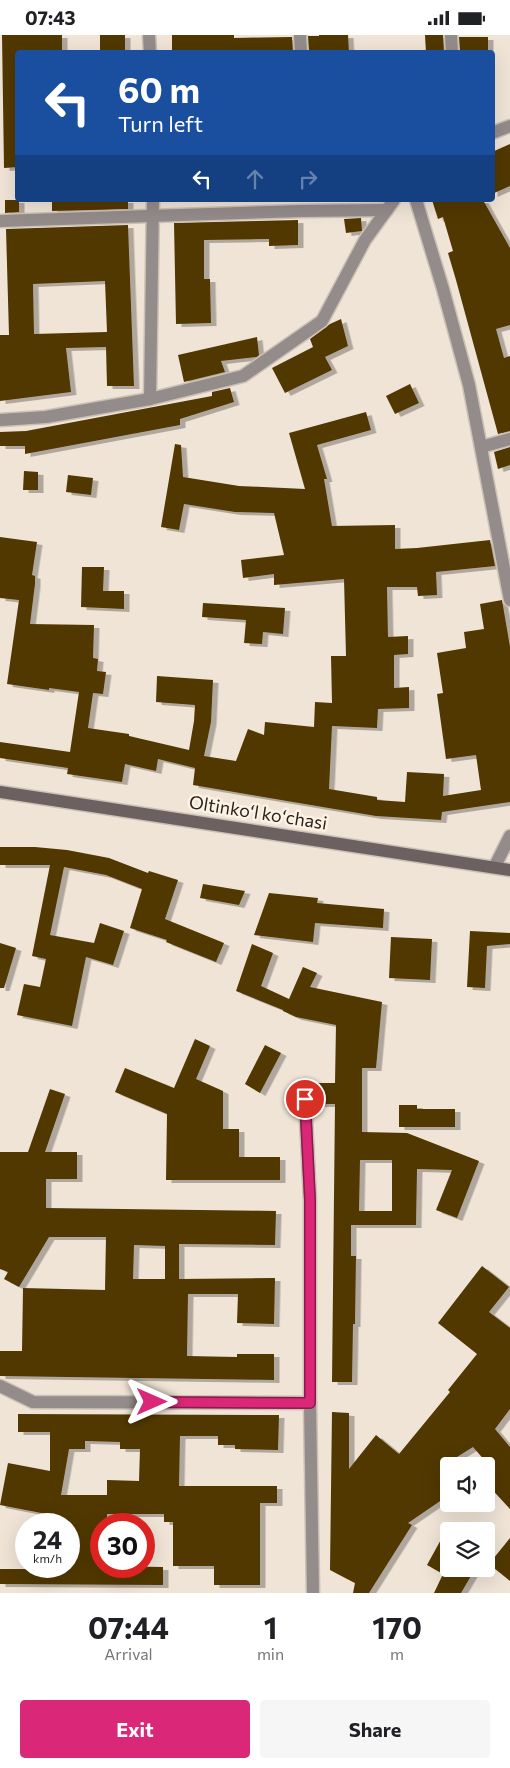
<!DOCTYPE html>
<meta charset="utf-8">
<style>
:root{--surface:#fff;--page:#f6f6f6;--text:#202124;--muted:#757577;--accent:#db2777}
body{margin:0;font-family:Commissioner,sans-serif;background:var(--page);color:var(--text);height:100vh;display:flex;flex-direction:column;font-size:19px;white-space:nowrap}
*{box-sizing:border-box;margin:0}
p{font-size:16px;color:var(--muted)}
.icon{flex:none;width:28px;height:28px;fill:none;stroke:currentColor;stroke-width:2;stroke-linecap:round;stroke-linejoin:round}
.map{position:relative;height:1558px;overflow:hidden}
.panel{display:flex;flex-direction:column;background:var(--surface);flex:1}
.panel>*{flex:none}
.banner{position:absolute;left:15px;top:15px;width:480px;height:152px;border-radius:5px;box-shadow:0 5px 20px #0002;background:#1a4fa0;color:#fff;overflow:hidden}
.tools{position:absolute;left:440px;top:1422px;display:grid;gap:10px}
.tools a{display:grid;place-items:center;width:55px;height:55px;border-radius:5px;background:var(--surface);box-shadow:0 5px 20px #0002;font-size:25px}
.speed{position:absolute;left:15px;top:1478px;display:flex;gap:10px;font-size:25px;font-weight:700;text-align:center}
.speed>*{display:grid;place-content:center;width:65px;height:65px;border-radius:50%;background:var(--surface);box-shadow:0 5px 20px #0002;line-height:1}
.speed small{font-size:12px;font-weight:400}
.speed .limit{border:8px solid #d22;background:#fff;color:#111}
.pin{position:absolute;display:grid;place-items:center;width:42px;height:42px;color:#fff;margin:-21px;border:2px solid #fff;border-radius:50%;box-shadow:0 1px 5px #0007}
.me{position:absolute;width:55px;margin:-28px;rotate:90deg;stroke-linejoin:round;filter:drop-shadow(0 0 4px #0008)}
.turn{display:flex;align-items:center;gap:18px;height:105px;padding:0 20px;font-size:22px}
.turn .icon{width:65px;height:65px;stroke-width:2.5}
.turn b{display:block;font-size:35px;line-height:42px}
.lanes{display:flex;align-items:center;height:48px;padding:0 20px;background:#0003;justify-content:center;gap:25px;direction:ltr}
.lanes .off{opacity:.35}
.eta{display:flex;justify-content:space-evenly;align-items:center;height:85px;text-align:center}
.eta b{font-size:30px;font-weight:700;line-height:35px}
.action{display:flex;gap:10px;margin-top:auto;padding:10px 20px}
.action a{flex:1;height:58px;border-radius:5px;background:var(--accent);color:#fff;font-size:20px;font-weight:700;line-height:58px;text-align:center}
.action a+a{background:var(--page);color:var(--text)}
.status{display:flex;justify-content:space-between;align-items:center;height:35px;padding:0 25px;background:var(--surface);direction:ltr}
.status svg{height:14px;fill:currentColor}
.map>svg:first-child{display:block}
</style>
<div class="status"><b>07:43</b><svg viewBox="0 0 49 12"><path d="M0 12V9h3v3zM5 12V6h3v6zM10 12V3h3v9zM15 12V0h3v12zM26 1h20v11H26zM47 4h2v5h-2z"/></svg></div>
<div class="map">
<svg width="510" height="1558" viewBox="0 0 510 1558">
<defs>
<filter id="shadow"><feDropShadow dx="5.5" dy="3" stdDeviation="0" flood-color="#0004"/></filter>
</defs>
<rect width="100%" height="100%" fill="#efe4d6"/>
<g fill="#513702" fill-rule="evenodd" filter="url(#shadow)">
<polygon points="2,0 62,0 62,18 18,18 18,132 4,133"/>
<rect x="100" y="0" width="25" height="18"/>
<polygon points="172,0 234,0 234,3 292,2 293,18 172,18"/>
<polygon points="319,0 348,0 349,18 309,18 308,1 319,1"/>
<polygon points="425,0 443,0 444,18 426,18"/>
<polygon points="459,2 488,2 488,18 460,18"/>
<polygon points="510,109 510,151 492,159 492,117"/>
<polygon points="5,165 19,165 19,177 5,178"/>
<polygon points="52,165 128,165 128,174 52,176"/>
<polygon points="432,165 483,165 510,213 510,290 496,294 504,323 510,321 510,396 498,399 456,245 448,218 453,216 443,182 438,184"/>
<polygon points="361,183 362,196 346,198 344,184"/>
<polygon points="298,185 298,210 269,211 269,204 204,205 204,244 210,244 211,288 176,289 174,188"/>
<path d="M 128,190 L 134,351 L 107,351 L 106,312 L 66,313 L 71,357 L 0,366 L 0,300 L 9,300 L 6,194 ZM 105,246 L 107,297 L 34,299 L 33,249 Z"/>
<polygon points="341,284 348,311 325,322 332,335 285,358 272,333 313,312 310,304 330,289"/>
<polygon points="257,302 259,320 257,322 221,326 225,337 184,347 178,320"/>
<polygon points="410,349 419,368 395,379 386,361"/>
<polygon points="230,353 234,367 180,384 180,390 25,419 25,411 0,411 0,397 26,396 212,361 212,357"/>
<polygon points="366,377 371,395 317,410 327,444 324,444 332,491 395,490 395,514 417,513 490,505 495,531 436,537 437,560 418,561 417,552 387,552 388,602 408,601 408,619 394,620 394,653 409,652 409,673 378,674 377,693 332,691 329,754 377,762 377,765 405,767 407,737 444,739 443,761 481,755 476,720 446,724 437,659 443,658 437,618 466,613 464,597 484,594 480,569 502,565 510,612 510,767 442,777 441,785 376,781 193,750 195,733 158,724 156,736 125,729 122,747 67,739 68,733 0,723 0,707 70,717 79,657 49,653 49,655 7,649 19,565 0,563 0,502 37,507 32,540 35,541 35,549 30,589 94,590 93,623 98,624 97,636 106,637 103,659 93,658 88,693 129,699 129,701 189,715 194,686 195,670 156,667 157,641 213,645 211,687 204,721 236,726 248,694 264,700 265,687 314,692 315,667 332,668 331,621 346,621 344,544 274,550 274,539 243,543 241,525 284,520 274,478 235,477 184,469 179,495 161,492 175,409 181,410 183,442 239,451 305,454 289,398"/>
<polygon points="510,412 510,430 498,434 494,417"/>
<polygon points="24,436 38,437 38,455 23,455"/>
<polygon points="68,440 93,443 91,460 66,457"/>
<polygon points="82,532 104,532 103,556 124,556 124,574 81,572"/>
<polygon points="203,568 285,573 283,599 263,597 262,609 244,608 246,585 202,582"/>
<polygon points="0,812 35,812 67,815 109,823 148,838 149,836 178,845 165,884 224,908 216,927 166,907 167,905 130,893 142,854 106,840 64,832 50,900 94,908 100,888 124,896 113,930 86,922 72,991 17,980 24,949 40,952 46,924 32,921 50,830 0,830"/>
<polygon points="203,849 245,856 239,870 200,863"/>
<polygon points="269,858 318,863 317,868 384,874 383,893 315,888 313,907 254,900"/>
<polygon points="470,896 510,898 510,909 487,911 485,953 467,952"/>
<polygon points="391,902 432,904 430,945 389,943"/>
<polygon points="0,908 16,913 4,953 0,953"/>
<path d="M 252,909 L 273,918 L 261,951 L 289,964 L 303,932 L 317,938 L 310,952 L 382,967 L 376,1033 L 362,1033 L 362,1097 L 407,1098 L 479,1126 L 457,1183 L 436,1175 L 452,1135 L 417,1134 L 416,1190 L 351,1190 L 351,1221 L 356,1221 L 355,1289 L 353,1289 L 352,1347 L 332,1347 L 335,1069 L 316,1069 L 316,1048 L 335,1048 L 336,990 L 296,982 L 283,976 L 283,975 L 236,956 ZM 360,1125 L 392,1125 L 392,1176 L 359,1176 Z"/>
<polygon points="195,1004 210,1011 196,1044 223,1056 223,1094 239,1094 239,1122 280,1122 280,1145 166,1145 167,1079 115,1057 125,1033 174,1053"/>
<polygon points="265,1010 281,1018 260,1058 245,1049"/>
<path d="M 50,1054 L 65,1059 L 45,1117 L 77,1117 L 77,1144 L 46,1144 L 46,1173 L 276,1176 L 275,1210 L 179,1209 L 179,1244 L 275,1243 L 274,1289 L 237,1288 L 238,1259 L 188,1259 L 187,1321 L 237,1322 L 237,1319 L 274,1319 L 274,1345 L 0,1341 L 0,1316 L 22,1316 L 23,1253 L 105,1255 L 106,1202 L 49,1202 L 19,1252 L 4,1244 L 8,1237 L 0,1234 L 0,1117 L 28,1117 ZM 134,1210 L 165,1211 L 165,1244 L 133,1244 Z"/>
<polygon points="399,1070 417,1070 417,1074 455,1074 455,1092 399,1092"/>
<polygon points="482,1231 509,1252 489,1277 510,1293 510,1374 495,1394 510,1412 510,1474 486,1448 486,1442 493,1435 473,1412 449,1427 449,1460 408,1488 412,1490 369,1558 353,1558 355,1548 330,1535 332,1377 349,1378 349,1434 376,1400 399,1419 450,1357 448,1355 477,1319 438,1288"/>
<path d="M 18,1379 L 279,1380 L 278,1415 L 235,1414 L 235,1410 L 218,1410 L 218,1401 L 180,1401 L 179,1451 L 277,1451 L 277,1468 L 260,1468 L 260,1550 L 214,1550 L 214,1531 L 173,1531 L 173,1487 L 164,1487 L 164,1479 L 107,1479 L 107,1489 L 101,1489 L 101,1531 L 163,1532 L 163,1550 L 0,1549 L 0,1534 L 62,1534 L 62,1531 L 69,1531 L 69,1489 L 62,1489 L 62,1482 L 0,1470 L 8,1428 L 50,1436 L 50,1397 L 18,1397 ZM 85,1406 L 120,1407 L 120,1414 L 140,1414 L 139,1446 L 107,1445 L 107,1460 L 61,1460 L 69,1414 L 85,1414 Z"/>
<polygon points="449,1490 449,1534 475,1534 461,1558 434,1558 443,1539 427,1530"/>
<polygon points="510,1503 510,1546 489,1529"/>
</g>
<g fill="none" stroke-linecap="round" stroke-linejoin="round">
<g stroke="#cbc1b5" stroke-width="15">
<g id="street">
<polyline points="149,0 150,18"/>
<polyline points="300,0 301,18"/>
<polyline points="451,0 452,18"/>
<polyline points="492,98 510,91"/>
<polyline points="416,165 443,254 469,350 510,565"/>
<polyline points="0,186 302,176 387,175"/>
<polyline points="150,364 153,165"/>
<polyline points="0,385 46,382 150,364 243,341 322,286 365,205 394,165"/>
<polyline points="481,412 510,404"/>
<polyline points="495,831 510,801"/>
<polyline points="305,1064 310,1165 310,1368 313,1558"/>
<polyline points="0,1351 33,1367 310,1368"/>
</g>
</g>
<g stroke="#cbc1b5" stroke-width="15">
<polyline id="secondary" points="0,757 510,835"/>
</g>
<use href="#street" stroke="#948b8b" stroke-width="12"/>
<use href="#secondary" stroke="#6c6160" stroke-width="12"/>
</g>
<g fill="none" stroke-linecap="round" stroke-linejoin="round">
<g stroke="#8e194d" stroke-width="12">
<polyline id="route" points="152,1367 310,1368 310,1165 305,1064"/>
</g>
<use href="#route" stroke="#db2777" stroke-width="9"/>
</g>
<g text-anchor="middle" stroke-width="5" stroke-linejoin="round" paint-order="stroke">
<g font-size="18" fill="#28241e" stroke="#fdf2e3">
<text transform="translate(258 778) rotate(9)" y="6">Oltinkoʻl koʻchasi</text>
</g>
</g>
</svg>
<div class="tools">
<a><svg class="icon" aria-label="sound" viewBox="0 0 24 24"><path d="M4 9h4l5-4v14l-5-4H4zM17 9q2 3 0 6"/></svg></a>
<a><svg class="icon" aria-label="layers" viewBox="0 0 24 24"><path d="M12 4l9 5-9 5-9-5zM3 14l9 5 9-5"/></svg></a>
</div>
<div class="speed"><div>24<small>km/h</small></div><div class="limit">30</div></div>
<div class="pin" style="left:305px;top:1064px;background:#d93025"><svg class="icon" aria-label="arrive" viewBox="0 0 24 24"><path d="M6 21V4h12l-3 4 3 4H6"/></svg></div>
<svg class="me" style="left:152px;top:1367px" viewBox="-20 -20 40 40"><path d="M0-17L14 15 0 8-14 15z" fill="#db2777" stroke="#fff" stroke-width="4"/></svg>
<div class="banner">
<div class="turn"><svg class="icon" aria-label="left" viewBox="0 0 24 24"><path d="M17 20v-9H6M10 6l-5 5 5 5"/></svg><div><b>60 m</b>Turn left</div></div>
<div class="lanes"><svg class="icon" aria-label="left" viewBox="0 0 24 24"><path d="M17 20v-9H6M10 6l-5 5 5 5"/></svg><svg class="icon off" aria-label="ahead" viewBox="0 0 24 24"><path d="M12 20V5M6 11l6-6 6 6"/></svg><svg class="icon off" aria-label="right" viewBox="0 0 24 24"><path d="M7 20v-9h11M14 6l5 5-5 5"/></svg></div>
</div>
</div>
<section class="panel">
<div class="eta">
<div><b>07:44</b><p>Arrival</p></div>
<div><b>1</b><p>min</p></div>
<div><b>170</b><p>m</p></div>
</div>
<div class="action"><a>Exit</a><a>Share</a></div>
</section>
